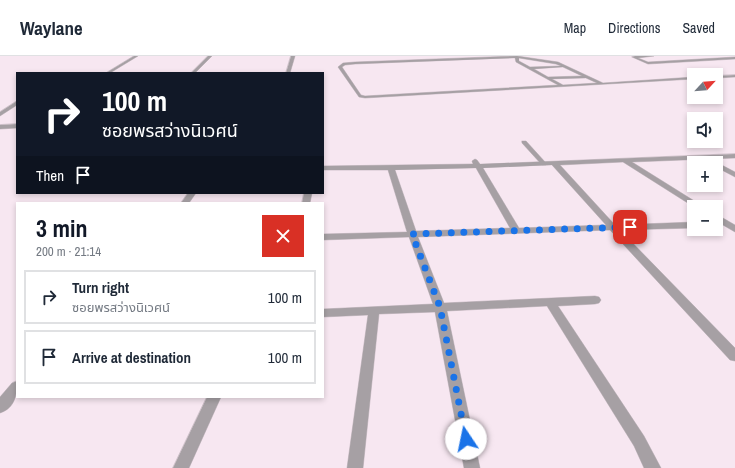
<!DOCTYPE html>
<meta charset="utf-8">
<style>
:root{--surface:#fff;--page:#f2f2f3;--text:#1f2937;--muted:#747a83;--line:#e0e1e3;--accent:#111827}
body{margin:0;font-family:"Archivo Narrow","Noto Sans Thai",sans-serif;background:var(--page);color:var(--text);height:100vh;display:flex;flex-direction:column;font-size:15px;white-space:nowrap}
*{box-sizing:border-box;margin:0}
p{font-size:13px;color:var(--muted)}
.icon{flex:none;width:22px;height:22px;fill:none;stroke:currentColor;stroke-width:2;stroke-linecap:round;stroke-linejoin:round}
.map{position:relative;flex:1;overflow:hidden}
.drawer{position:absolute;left:16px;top:146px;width:308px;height:196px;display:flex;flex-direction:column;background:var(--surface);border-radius:0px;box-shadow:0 2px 6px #0003}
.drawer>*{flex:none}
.banner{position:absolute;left:16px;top:16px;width:308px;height:122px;border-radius:0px;box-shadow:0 2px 6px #0003;background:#111827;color:#fff;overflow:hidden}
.needle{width:26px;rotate:64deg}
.controls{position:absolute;left:687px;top:12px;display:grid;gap:8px}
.controls a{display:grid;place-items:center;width:36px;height:36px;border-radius:0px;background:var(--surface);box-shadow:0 2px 6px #0003;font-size:20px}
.pin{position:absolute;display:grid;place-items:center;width:34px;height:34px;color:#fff;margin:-17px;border-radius:8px;box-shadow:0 2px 6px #0006}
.me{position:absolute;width:44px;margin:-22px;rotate:349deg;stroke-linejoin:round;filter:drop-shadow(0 0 3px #0008)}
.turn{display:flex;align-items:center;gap:14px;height:84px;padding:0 20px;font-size:18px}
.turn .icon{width:52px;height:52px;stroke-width:2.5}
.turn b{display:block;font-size:28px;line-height:34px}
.then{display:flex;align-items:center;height:38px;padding:0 20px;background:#0003;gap:8px;font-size:15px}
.round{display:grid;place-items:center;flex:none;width:42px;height:42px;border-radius:0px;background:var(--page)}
.summary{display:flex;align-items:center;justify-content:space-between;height:68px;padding:0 20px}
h1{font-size:24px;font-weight:700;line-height:30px;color:var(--accent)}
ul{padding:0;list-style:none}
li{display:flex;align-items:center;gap:12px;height:54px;margin:0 8px 6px;padding:0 12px;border:2px solid var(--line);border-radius:0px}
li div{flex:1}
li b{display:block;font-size:15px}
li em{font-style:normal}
header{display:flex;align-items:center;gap:24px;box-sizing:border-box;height:56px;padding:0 20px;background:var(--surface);border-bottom:1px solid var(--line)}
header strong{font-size:19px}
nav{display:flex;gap:22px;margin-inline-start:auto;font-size:14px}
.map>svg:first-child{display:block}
</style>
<header>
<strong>Waylane</strong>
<nav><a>Map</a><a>Directions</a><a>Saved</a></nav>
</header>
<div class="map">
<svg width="735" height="412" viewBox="0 0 735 412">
<rect width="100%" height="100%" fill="#f7e7f1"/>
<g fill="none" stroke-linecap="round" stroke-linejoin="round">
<g stroke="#d2c4cd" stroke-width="1">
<g id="service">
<polygon points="134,0 138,0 110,17 106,17"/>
<polygon points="208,0 212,0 195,17 191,17"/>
<polygon points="291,0 295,0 290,17 286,17"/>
<path d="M 517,0 L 558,6 L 603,27 L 694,21 L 694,23 L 365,42 L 359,41 L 338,11 L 343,7 L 355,6 ZM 515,2 L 516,6 L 558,29 L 365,40 L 361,39 L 342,11 L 345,9 L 355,8 ZM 519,2 L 556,8 L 561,10 L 530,11 L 519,5 ZM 563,11 L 582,20 L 548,21 L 534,13 ZM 586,22 L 597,27 L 563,29 L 552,23 Z"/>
<polygon points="635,0 654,0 638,2 648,6 735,1 735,3 648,8 632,1"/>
<polygon points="735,19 735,21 716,22 716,20"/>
<polygon points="522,85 526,85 546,107 546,109 542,109 522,87"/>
</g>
</g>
<g stroke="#d2c4cd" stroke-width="1">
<g id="minor">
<polygon points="17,45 17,49 0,60 0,56"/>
<polygon points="17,68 17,72 0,73 0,69"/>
<path d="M 735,98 L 735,102 L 632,106 L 704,151 L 694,151 L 623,106 L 560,109 L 615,169 L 694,166 L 694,172 L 620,174 L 735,292 L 735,305 L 730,304 L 610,174 L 418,181 L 444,247 L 595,240 L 599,241 L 601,244 L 599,247 L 595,248 L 558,250 L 644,380 L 661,412 L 644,412 L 634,390 L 547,250 L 447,255 L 480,412 L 464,412 L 435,256 L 379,258 L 363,412 L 347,412 L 368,259 L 323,261 L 323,253 L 433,248 L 409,181 L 323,184 L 323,178 L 407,176 L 388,114 L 323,114 L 323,110 L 473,108 L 472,105 L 475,103 L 477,104 L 480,108 ZM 552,109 L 606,169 L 519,172 L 483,112 ZM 476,112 L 510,172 L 416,175 L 395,114 Z"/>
<polygon points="716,106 735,116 735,121 716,111 716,107 713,107"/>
<polygon points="188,137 196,137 189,147 181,147"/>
<polygon points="304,137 312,137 310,147 302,147"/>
<polygon points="716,158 735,169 735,176 716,165"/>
<path d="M 17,325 C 17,339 15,352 0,357 L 0,341 L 12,327 Z"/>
<polygon points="207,341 221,341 189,412 173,412"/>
</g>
</g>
<use href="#service" fill="#a6a0a4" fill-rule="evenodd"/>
<use href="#minor" fill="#a6a0a4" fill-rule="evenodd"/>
</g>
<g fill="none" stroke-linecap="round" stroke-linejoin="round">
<polyline stroke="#1a73e8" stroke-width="7" stroke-dasharray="0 12.6" points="466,383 440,251 412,178 630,171"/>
</g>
</svg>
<div class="controls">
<a><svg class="needle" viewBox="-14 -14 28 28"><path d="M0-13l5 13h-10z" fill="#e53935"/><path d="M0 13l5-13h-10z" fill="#747a83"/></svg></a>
<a><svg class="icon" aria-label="sound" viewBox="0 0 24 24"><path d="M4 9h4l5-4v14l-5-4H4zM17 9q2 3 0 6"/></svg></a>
<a>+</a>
<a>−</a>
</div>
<div class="pin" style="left:630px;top:171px;background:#d93025"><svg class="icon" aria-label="arrive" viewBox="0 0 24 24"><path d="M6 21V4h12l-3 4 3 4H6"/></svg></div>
<svg class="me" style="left:466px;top:383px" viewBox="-20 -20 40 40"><circle r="19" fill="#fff"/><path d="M0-13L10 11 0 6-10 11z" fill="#1a73e8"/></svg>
<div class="banner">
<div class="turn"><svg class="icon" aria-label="right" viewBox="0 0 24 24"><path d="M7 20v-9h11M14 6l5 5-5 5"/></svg><div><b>100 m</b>ซอยพรสว่างนิเวศน์</div></div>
<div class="then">Then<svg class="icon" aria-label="arrive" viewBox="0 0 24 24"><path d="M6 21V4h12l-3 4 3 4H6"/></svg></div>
</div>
<section class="drawer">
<div class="summary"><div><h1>3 min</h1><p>200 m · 21:14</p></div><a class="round" style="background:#d93025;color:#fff"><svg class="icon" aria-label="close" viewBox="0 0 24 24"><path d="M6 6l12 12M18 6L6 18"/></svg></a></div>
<ul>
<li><svg class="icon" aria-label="right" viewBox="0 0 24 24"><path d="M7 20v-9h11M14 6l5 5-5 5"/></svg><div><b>Turn right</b><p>ซอยพรสว่างนิเวศน์</p></div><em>100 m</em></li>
<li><svg class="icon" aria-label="arrive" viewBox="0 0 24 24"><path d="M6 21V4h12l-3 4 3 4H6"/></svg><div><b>Arrive at destination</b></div><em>100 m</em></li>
</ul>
</section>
</div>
